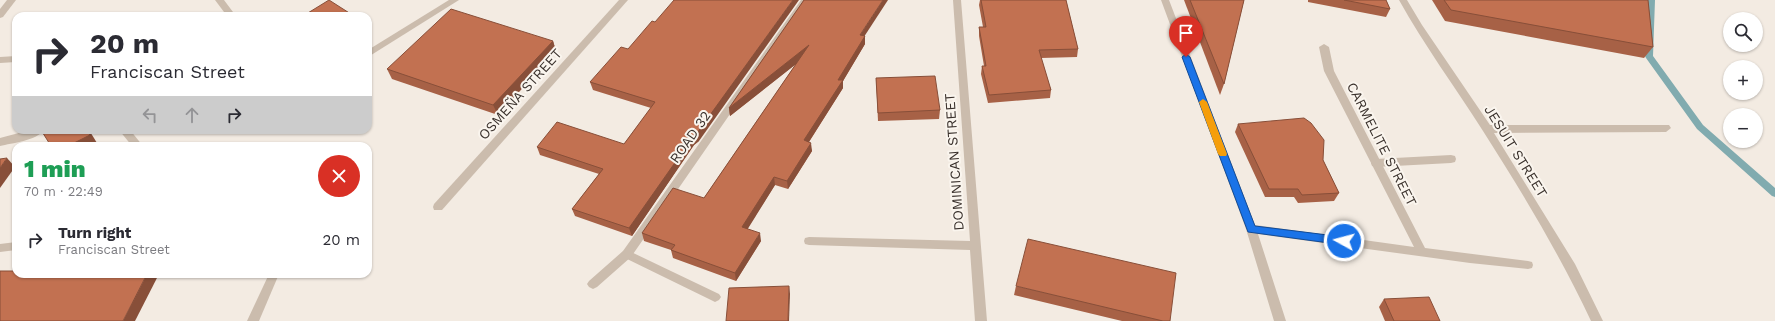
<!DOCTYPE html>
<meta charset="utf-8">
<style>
:root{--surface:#fff;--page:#f7f7f7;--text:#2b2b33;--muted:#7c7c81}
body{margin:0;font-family:"Work Sans",sans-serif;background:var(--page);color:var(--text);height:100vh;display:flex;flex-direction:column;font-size:15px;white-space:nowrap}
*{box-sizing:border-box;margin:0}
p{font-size:13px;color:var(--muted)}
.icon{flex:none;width:22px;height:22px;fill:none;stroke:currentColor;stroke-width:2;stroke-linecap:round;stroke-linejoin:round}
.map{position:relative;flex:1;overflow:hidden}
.sheet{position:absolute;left:12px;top:142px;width:360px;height:136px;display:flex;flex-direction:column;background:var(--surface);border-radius:12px;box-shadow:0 1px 3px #0004}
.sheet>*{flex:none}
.top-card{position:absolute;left:12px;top:12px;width:360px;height:122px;border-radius:12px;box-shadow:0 1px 3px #0004;background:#fff;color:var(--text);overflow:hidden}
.tools{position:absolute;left:1723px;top:12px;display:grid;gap:8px}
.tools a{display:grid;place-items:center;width:40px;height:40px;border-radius:50%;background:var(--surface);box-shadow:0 1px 3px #0004;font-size:20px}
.pin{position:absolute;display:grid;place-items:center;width:34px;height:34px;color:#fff;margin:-41px -17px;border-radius:50% 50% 50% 0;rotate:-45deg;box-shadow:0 0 4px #0007}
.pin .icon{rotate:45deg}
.me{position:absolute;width:44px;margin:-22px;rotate:277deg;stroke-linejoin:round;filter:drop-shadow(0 0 3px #0008)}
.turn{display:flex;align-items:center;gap:14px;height:84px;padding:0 12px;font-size:18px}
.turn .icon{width:52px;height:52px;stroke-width:2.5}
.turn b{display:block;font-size:28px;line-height:34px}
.lanes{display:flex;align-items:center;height:38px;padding:0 12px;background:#0003;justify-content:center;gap:20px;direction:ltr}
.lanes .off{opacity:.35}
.round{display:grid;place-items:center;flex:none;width:42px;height:42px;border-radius:21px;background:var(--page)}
.summary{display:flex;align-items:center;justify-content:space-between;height:68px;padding:0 12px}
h1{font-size:24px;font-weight:800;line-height:30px;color:#1e9e55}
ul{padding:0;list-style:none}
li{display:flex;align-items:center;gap:12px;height:60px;padding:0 12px}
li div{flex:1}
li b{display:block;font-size:15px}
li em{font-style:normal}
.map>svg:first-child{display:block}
</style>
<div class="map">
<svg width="1775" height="321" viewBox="0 0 1775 321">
<rect width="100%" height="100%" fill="#f3ebe2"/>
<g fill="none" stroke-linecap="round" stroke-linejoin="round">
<polygon fill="#81abaf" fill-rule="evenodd" points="1647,0 1655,0 1653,56 1703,125 1775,188 1775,197 1772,196 1697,129 1646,58 1645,56"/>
<g fill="#cbbcad" fill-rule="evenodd">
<polygon points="7,0 16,0 3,17 0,18 0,9"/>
<polygon points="1451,155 1455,156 1456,159 1455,162 1451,163 1376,167 1372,166 1371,163 1372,160 1376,159"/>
<polygon points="627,250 719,294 721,297 719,300 715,302 711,300 623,257 622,254 623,251"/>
</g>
<g fill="#cbbcad" fill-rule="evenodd">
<polygon points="215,0 224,0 233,12 239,16 227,16"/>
<polygon points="449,0 459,0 368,57 368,50"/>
<polygon points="619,0 628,0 442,210 434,210 433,207 434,204"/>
<polygon points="801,0 809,0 631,257 597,287 593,289 589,287 587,284 589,281 623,251"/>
<polygon points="953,0 961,0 987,321 975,321 970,250 809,245 805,244 804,241 805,238 809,237 970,241"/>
<polygon points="1161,0 1169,0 1255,225 1414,247 1324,71 1319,47 1324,44 1329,47 1334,71 1425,248 1528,261 1532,262 1533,265 1532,268 1528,269 1470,263 1258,234 1286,321 1274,321 1246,229"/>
<path d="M 1399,0 L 1407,0 L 1422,25 L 1490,125 L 1669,125 L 1671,128 L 1666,132 L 1494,133 L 1575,264 L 1603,321 L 1591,321 C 1560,255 1522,192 1483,131 C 1455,87 1424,45 1399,0 Z"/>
<polygon points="16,56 16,62 0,63 0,57"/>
<path d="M 30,130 L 44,130 C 36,141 12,143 0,146 L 0,138 Z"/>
<polygon points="119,130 130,130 143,146 132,146"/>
<polygon points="16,242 16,250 0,252 0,244"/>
<polygon points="269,274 279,274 259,321 247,321"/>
</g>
</g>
<g fill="#a76146">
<polygon points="804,0 865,36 865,44 843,81 843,88 809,142 812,151 788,189 775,185 747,229 761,241 736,281 673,258 671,250 644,241 642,233 704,198 796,64 730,116 729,108"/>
<polygon points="980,0 1066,0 1078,49 1077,57 1041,58 1051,90 1050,98 988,103 981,74 982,66 984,66 979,36 979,27 983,27 979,5"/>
<polygon points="1184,0 1244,0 1224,84 1220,95"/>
<polygon points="1308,0 1386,0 1390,9 1386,17 1308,2"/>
<polygon points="1432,0 1648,0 1653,47 1644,58 1445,21"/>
<polygon points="655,22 699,141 694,145 632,236 575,216 572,209 599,174 540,155 537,147 624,144 651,108 593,90 590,82 628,49"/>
<polygon points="553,41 556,51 498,115 392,79 387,69"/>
<polygon points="876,78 940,110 939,119 878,121"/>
<polygon points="1238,124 1323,160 1339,193 1334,201 1298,203 1294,197 1265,197 1235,132"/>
<polygon points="1016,286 1170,321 1122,321 1014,295"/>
<polygon points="1384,299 1440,321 1385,321 1379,307"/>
</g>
<g fill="#884f39">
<polygon points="793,0 799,0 699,141 694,145 632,236 629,228 693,137"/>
<polygon points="883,0 888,0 860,43 860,35"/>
<polygon points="865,36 865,44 843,81 843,88 805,148 804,140 838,80"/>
<polygon points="553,41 556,51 498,115 493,105"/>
<polygon points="809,45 810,53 730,116 729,108"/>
<polygon points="87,130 89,130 97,143 92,146 68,146"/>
<polygon points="811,143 812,151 788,189 787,181"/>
<polygon points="7,158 15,167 0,188 0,168"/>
<polygon points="774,177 775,185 744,235 742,227"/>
<polygon points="760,233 761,241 736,281 735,273"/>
<polygon points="147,274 159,274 135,321 123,321"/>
<polygon points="789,286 790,294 789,321 788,321"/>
</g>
<g fill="#c27151" stroke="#884f39">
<polygon points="329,0 354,16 303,16"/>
<polygon points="674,0 793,0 697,133 693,137 629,228 572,209 603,169 537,147 557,122 624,144 655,102 590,82 621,47 628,49 652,21 655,22"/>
<polygon points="804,0 883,0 860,35 865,36 838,80 843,80 804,140 811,143 787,181 774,177 742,227 760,233 735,273 671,250 675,245 642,233 673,188 704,198 809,45 729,108"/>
<polygon points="981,0 1066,0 1078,49 1039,50 1051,90 989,95 982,66 986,66 979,27 986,27"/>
<polygon points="1190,0 1244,0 1224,84"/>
<polygon points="1344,0 1386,0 1390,9"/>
<polygon points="1444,0 1648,0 1653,47 1451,10"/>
<polygon points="451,9 553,41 493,105 387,69"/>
<polygon points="935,76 940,110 878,113 876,78"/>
<polygon points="1304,118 1311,123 1324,140 1323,160 1339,193 1302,195 1298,189 1269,189 1238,124"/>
<polygon points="41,130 87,130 90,135 68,146 51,146"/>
<polygon points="7,158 0,168 0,159"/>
<polygon points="1028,239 1176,273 1170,321 1163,321 1016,286"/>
<polygon points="0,271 16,271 16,274 147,274 123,321 0,321"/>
<polygon points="789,286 788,321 726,321 729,288"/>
<polygon points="1429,297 1440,321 1394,321 1384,299"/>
</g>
<polygon fill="#1a73e8" stroke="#114b97" points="1186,54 1190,57 1255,226 1344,237 1347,238 1349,241 1347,244 1344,245 1248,232 1182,57"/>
<polygon fill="#f59e0b" points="1203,99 1207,102 1227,154 1226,156 1220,156 1218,154 1199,102"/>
<g text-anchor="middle" stroke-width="4" stroke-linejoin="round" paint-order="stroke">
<g font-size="14" fill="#3a312c" stroke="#faf5ee">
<text transform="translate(520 94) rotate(-48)" y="5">OSMEÑA STREET</text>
<text transform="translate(690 137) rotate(-55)" y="5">ROAD 32</text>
<text transform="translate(1382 144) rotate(63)" y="5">CARMELITE STREET</text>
<text transform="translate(1516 151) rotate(58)" y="5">JESUIT STREET</text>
<text transform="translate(954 162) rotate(-94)" y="5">DOMINICAN STREET</text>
</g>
</g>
</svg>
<div class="tools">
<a><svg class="icon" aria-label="search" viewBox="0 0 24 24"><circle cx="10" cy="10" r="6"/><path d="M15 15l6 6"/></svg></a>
<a>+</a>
<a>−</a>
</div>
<div class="pin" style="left:1186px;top:57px;background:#d93025"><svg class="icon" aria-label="arrive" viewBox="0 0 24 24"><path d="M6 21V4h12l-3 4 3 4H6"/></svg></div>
<svg class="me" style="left:1344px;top:241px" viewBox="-20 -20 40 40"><circle r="17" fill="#1a73e8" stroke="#fff" stroke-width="3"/><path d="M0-11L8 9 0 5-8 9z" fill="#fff"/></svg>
<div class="top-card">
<div class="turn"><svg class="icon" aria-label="right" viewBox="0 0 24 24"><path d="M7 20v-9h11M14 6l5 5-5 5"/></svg><div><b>20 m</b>Franciscan Street</div></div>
<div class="lanes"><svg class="icon off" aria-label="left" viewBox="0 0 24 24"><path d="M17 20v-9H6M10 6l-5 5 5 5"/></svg><svg class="icon off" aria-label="ahead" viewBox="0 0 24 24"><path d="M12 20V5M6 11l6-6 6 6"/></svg><svg class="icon" aria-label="right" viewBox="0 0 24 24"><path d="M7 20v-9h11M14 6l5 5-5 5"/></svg></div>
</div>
<section class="sheet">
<div class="summary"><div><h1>1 min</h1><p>70 m · 22:49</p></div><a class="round" style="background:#d93025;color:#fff"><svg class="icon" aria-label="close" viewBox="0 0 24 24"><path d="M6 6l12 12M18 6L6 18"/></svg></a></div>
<ul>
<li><svg class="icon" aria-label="right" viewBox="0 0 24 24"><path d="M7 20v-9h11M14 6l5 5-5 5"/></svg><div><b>Turn right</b><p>Franciscan Street</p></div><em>20 m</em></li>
</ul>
</section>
</div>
